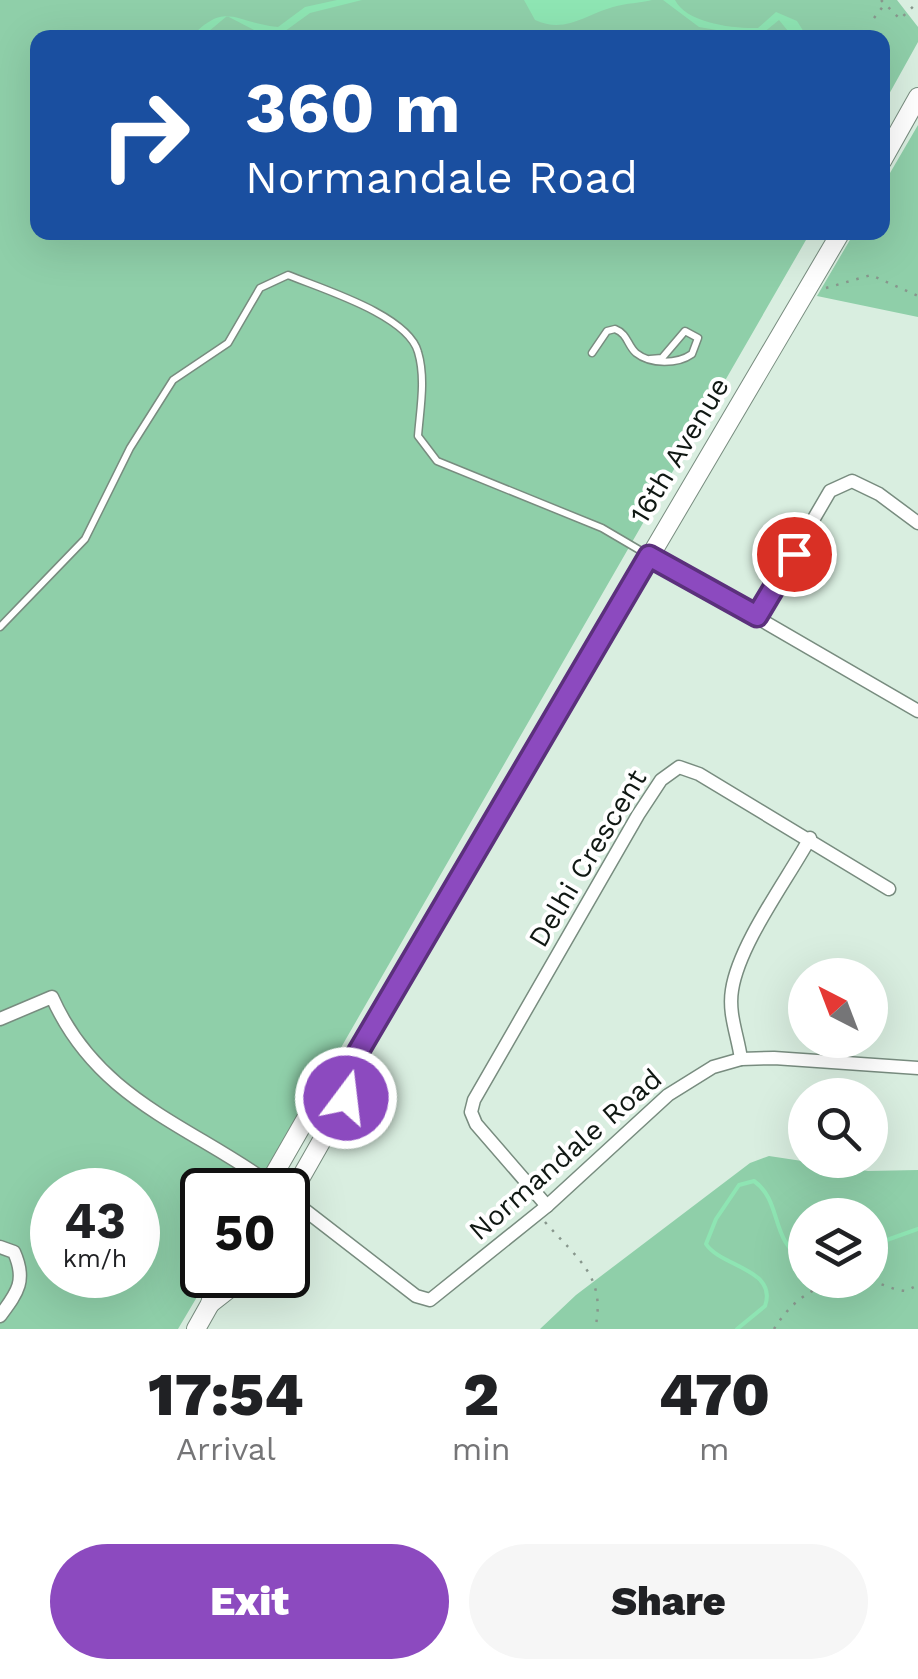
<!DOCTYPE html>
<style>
:root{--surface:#fff;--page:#f6f6f6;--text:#202124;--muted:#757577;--accent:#8c4abf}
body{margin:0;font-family:"Work Sans",sans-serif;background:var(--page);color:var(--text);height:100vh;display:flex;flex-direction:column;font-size:38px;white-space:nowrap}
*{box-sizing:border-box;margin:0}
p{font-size:32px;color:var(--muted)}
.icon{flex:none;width:55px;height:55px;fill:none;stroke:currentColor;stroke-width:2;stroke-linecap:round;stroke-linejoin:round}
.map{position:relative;height:1329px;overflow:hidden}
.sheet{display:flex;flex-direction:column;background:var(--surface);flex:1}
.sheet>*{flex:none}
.guide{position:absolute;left:30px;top:30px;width:860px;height:210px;border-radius:20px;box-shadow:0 10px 40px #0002;background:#1a4fa0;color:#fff;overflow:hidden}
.needle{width:65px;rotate:318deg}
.tools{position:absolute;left:788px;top:958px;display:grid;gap:20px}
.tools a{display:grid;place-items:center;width:100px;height:100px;border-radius:50%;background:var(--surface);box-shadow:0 10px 40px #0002;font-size:50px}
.speed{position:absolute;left:30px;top:1168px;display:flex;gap:20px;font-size:50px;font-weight:700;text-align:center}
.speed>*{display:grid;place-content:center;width:130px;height:130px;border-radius:50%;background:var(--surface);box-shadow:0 10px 40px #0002;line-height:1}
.speed small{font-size:25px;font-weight:400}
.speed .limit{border:5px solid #111;border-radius:15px;background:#fff;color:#111}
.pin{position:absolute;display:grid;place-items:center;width:85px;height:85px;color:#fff;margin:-42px;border:5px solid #fff;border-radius:50%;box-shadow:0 2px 10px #0007}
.me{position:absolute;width:110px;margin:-55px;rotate:15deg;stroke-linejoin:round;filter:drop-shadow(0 0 8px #0008)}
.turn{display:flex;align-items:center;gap:35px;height:210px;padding:0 50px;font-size:45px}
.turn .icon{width:130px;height:130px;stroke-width:2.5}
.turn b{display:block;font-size:70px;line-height:85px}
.eta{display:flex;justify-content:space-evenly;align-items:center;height:170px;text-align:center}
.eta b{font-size:60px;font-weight:800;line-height:70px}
.cta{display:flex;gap:20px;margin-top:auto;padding:20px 50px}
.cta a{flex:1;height:115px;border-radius:60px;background:var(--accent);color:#fff;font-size:40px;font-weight:800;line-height:115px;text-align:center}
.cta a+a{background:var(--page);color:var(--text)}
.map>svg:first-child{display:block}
</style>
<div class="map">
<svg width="918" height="1329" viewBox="0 0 918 1329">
<rect width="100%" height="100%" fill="#d9eee0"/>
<g fill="#8fcfa9" fill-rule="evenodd">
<path d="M 0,0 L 897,0 L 918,27 L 918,42 L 883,105 L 882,38 L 38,38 L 38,232 L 810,233 L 259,1190 L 202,1190 L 202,1275 L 210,1275 L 178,1329 L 0,1329 ZM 52,1190 L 138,1190 L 138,1275 L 52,1275 Z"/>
<polygon points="918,125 918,317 817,296 854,233 882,232 883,185"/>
<path d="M 769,1156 L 868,1171 L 918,1170 L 918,1329 L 540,1329 L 576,1295 L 750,1163 ZM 870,1215 L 870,1280 L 805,1280 L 805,1215 Z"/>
</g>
<g fill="#8ee5b3">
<path d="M 337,0 L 362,0 L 310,13 L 281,34 L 260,33 L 227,16 L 202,37 L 191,37 C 227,0 234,23 278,27 L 305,7 Z"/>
<path d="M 524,0 L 652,0 C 641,3 626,3 613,7 C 585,15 565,34 535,20 Z"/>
<path d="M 663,0 L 675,0 C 686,23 734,29 758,28 L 776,12 L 797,21 L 807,37 L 793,37 L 779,20 L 758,37 L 699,27 Z"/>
</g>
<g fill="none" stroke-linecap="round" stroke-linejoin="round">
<g stroke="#8ee5b3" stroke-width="4">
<polyline points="870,1246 918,1229"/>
<path d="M 737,1329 L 765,1306 C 778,1269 721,1267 706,1244 L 716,1219 L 739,1185 L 754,1181 C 783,1201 770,1245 805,1258"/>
</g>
<g stroke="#788c7f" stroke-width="9">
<g id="lane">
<polyline points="304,38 308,38"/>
<path d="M 592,353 L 607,331 L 615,329 C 628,334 627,345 636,353 C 651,365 678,364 692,354 L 698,338 L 685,331 L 662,358 L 650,359"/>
<path d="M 0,627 L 85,539 L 130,448 L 173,380 L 228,343 L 260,288 L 288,275 C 322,289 408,315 418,352 C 426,379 420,409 418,436 L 437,461 L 602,528 L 648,555"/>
</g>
</g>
<g stroke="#788c7f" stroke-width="15">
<g id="street">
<polyline points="649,555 918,711"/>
<polyline points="757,616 830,491 852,481 879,494 918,523"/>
<path d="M 0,1019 L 52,997 C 99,1103 194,1126 279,1190"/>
<path d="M 741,1059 C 738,1036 728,1014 732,990 C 739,944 787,880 810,838"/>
<polyline points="288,1197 416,1296 430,1300 547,1206 668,1095 713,1067 741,1059 774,1058 918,1068"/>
<polyline points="547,1206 476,1124 471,1112 474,1100 638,815 661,780 679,767 699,774 889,889"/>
<path d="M 0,1247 L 14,1252 C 27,1281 17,1293 0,1316"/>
</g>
</g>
<g stroke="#788c7f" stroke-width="20">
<g id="secondary">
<polyline points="882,161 918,97"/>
<polyline points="265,1190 327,1082 354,1059 841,232"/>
<polyline points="288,1200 346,1098 354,1060"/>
<polyline points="210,1304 247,1275"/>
<polyline points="196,1329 210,1304 217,1275"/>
</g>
</g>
<g stroke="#87968c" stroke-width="2.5" stroke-dasharray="2.5 8" stroke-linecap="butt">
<polyline points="881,0 900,19 918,2"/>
<polyline points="874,18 884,5"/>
<polyline points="826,288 871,275 918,296"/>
<path d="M 545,1222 C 577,1259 607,1276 595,1329"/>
<path d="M 774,1329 C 795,1295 825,1277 868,1281 C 880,1282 892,1290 906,1291 L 918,1285"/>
</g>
<use href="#lane" stroke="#fff" stroke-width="6"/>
<use href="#street" stroke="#fff" stroke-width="12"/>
<use href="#secondary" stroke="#fff" stroke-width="18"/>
</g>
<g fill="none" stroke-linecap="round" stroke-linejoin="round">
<g stroke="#5b307c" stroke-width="25">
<polyline id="route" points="346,1098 354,1059 649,556 757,616 794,554"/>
</g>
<use href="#route" stroke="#8c4abf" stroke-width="18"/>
</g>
<g text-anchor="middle" stroke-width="8" stroke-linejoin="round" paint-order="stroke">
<g font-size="28" fill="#101813" stroke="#fff">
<text transform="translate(679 450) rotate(-59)" y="10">16th Avenue</text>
<text transform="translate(587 858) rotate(-59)" y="10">Delhi Crescent</text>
<text transform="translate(565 1154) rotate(-41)" y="10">Normandale Road</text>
</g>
</g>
</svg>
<div class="tools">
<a><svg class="needle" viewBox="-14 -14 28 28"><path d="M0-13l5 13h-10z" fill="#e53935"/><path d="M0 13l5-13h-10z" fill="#757577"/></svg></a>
<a><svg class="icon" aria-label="search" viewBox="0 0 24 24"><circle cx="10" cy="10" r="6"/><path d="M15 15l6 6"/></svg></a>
<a><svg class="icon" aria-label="layers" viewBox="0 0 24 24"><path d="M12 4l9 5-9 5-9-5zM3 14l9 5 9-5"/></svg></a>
</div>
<div class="speed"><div>43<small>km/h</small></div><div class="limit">50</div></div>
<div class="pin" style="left:794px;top:554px;background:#d93025"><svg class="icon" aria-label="arrive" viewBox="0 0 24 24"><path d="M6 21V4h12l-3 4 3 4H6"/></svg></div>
<svg class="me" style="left:346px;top:1098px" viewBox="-20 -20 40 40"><circle r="17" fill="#8c4abf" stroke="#fff" stroke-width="3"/><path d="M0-11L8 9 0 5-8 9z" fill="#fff"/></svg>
<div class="guide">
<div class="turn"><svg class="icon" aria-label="right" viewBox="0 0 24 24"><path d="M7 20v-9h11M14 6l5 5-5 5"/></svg><div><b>360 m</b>Normandale Road</div></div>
</div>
</div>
<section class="sheet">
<div class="eta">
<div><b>17:54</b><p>Arrival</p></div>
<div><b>2</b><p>min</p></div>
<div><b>470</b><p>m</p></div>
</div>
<div class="cta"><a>Exit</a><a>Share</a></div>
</section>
